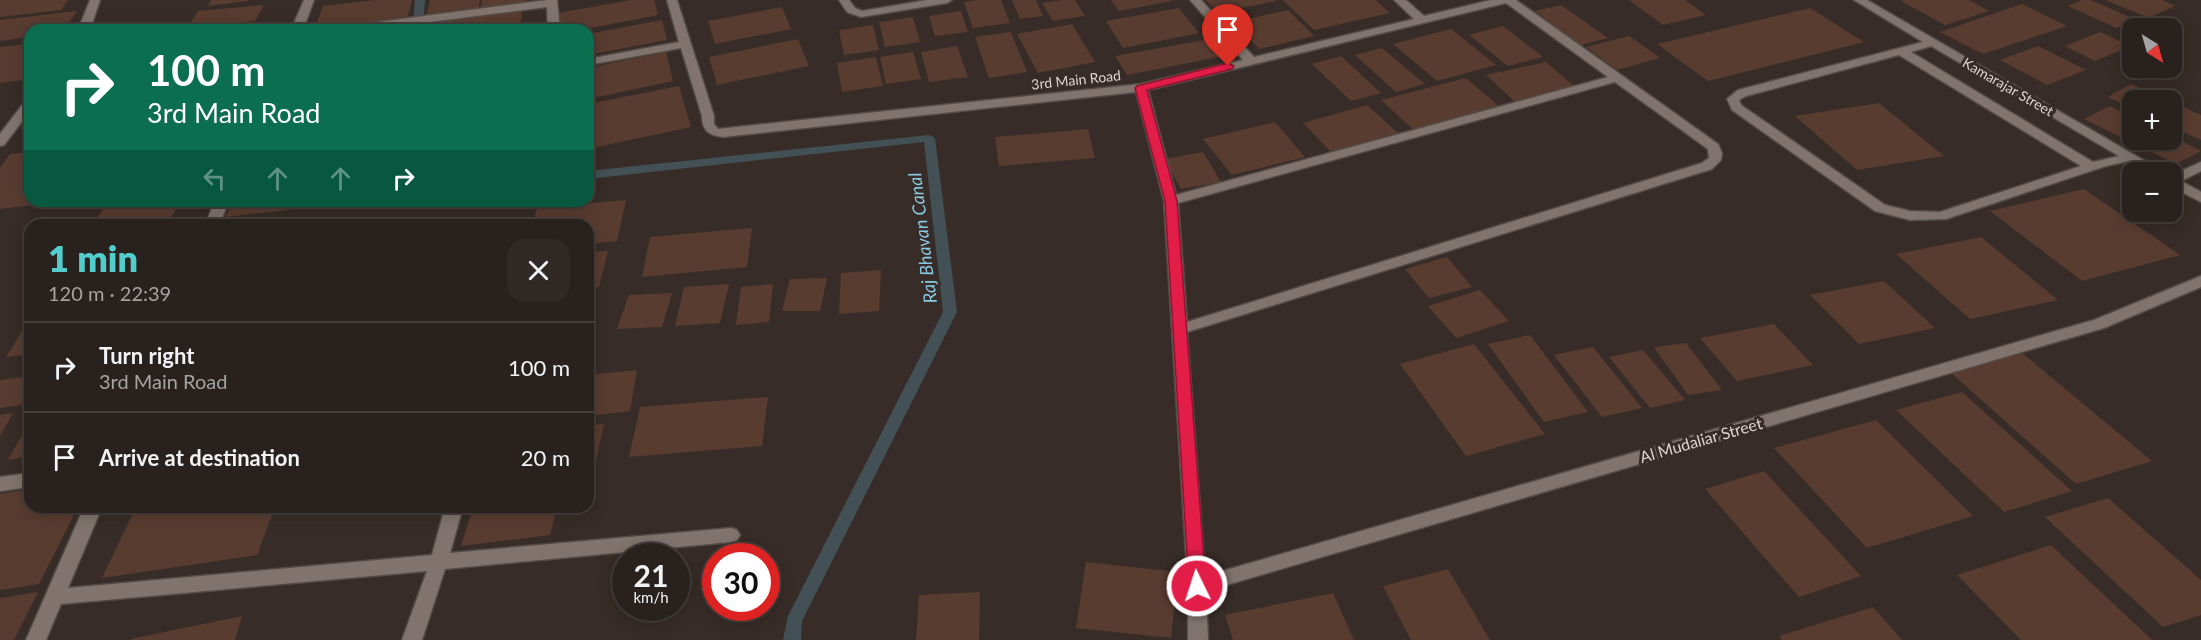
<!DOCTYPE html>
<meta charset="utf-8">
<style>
:root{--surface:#29211d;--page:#312926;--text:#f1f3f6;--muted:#a5a3a4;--line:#453e3b;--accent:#52cdcd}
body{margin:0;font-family:Lato,sans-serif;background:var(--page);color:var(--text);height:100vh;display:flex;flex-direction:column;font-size:22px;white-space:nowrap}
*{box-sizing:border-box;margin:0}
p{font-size:20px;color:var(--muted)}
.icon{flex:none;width:33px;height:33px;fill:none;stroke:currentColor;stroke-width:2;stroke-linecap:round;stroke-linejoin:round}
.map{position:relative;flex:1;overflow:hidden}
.panel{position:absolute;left:24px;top:219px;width:570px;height:294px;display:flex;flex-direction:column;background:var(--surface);border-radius:18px;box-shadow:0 3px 15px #0003,0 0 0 2px var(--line)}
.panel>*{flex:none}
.banner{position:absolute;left:24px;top:24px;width:570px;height:183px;border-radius:18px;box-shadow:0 3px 15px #0003,0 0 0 2px var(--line);background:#0b6e4f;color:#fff;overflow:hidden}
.needle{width:39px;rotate:143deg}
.tools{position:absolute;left:2122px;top:18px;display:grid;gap:12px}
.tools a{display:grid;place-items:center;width:60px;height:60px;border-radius:12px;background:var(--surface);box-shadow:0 3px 15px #0003,0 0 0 2px var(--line);font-size:30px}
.speed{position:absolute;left:612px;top:543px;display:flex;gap:12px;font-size:30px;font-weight:700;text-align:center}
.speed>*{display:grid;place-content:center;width:78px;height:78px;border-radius:50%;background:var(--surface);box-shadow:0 3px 15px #0003,0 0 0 2px var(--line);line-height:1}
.speed small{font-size:15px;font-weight:400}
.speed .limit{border:9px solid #d22;background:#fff;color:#111}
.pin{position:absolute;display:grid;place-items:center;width:51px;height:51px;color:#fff;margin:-62px -26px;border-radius:50% 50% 50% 0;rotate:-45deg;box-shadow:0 0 6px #0007}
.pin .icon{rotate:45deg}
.me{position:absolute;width:66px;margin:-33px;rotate:356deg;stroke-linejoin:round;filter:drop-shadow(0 0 4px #0008)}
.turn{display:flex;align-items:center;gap:21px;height:126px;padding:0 24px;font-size:27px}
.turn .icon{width:78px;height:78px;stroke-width:2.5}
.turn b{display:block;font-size:42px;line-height:51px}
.lanes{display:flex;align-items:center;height:57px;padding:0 24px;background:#0003;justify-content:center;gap:30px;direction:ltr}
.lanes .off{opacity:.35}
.round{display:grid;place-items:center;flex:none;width:63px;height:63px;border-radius:18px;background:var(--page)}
.headline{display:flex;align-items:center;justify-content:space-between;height:102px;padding:0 24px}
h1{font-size:36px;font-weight:800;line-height:45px;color:var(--accent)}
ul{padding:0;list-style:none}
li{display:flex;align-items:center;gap:18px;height:90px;padding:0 24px;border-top:2px solid var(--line)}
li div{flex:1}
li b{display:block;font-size:22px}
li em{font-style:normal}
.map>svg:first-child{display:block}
</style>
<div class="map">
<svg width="2201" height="640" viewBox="0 0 2201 640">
<rect width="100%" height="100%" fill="#372c27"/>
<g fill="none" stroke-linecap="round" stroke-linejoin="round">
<g fill="#435156" fill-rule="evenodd">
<polygon points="415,0 425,0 423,30 413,30"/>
<polygon points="929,135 935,138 957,312 802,621 801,640 783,640 788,616 943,312 924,142 588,179 588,171"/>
</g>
</g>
<g fill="#593c30">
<polygon points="0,0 68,0 61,10 0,17"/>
<polygon points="211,0 248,0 248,1 208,6"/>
<polygon points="376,0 412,0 407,18 314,30 323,6"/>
<polygon points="430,0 480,0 478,10 426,17"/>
<polygon points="482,0 527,0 526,3 480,9"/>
<polygon points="631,0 654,0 658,15 580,30 560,30 558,13"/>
<polygon points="979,0 1001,0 1010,23 973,28 964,2"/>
<polygon points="1012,0 1036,0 1043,16 1020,19"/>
<polygon points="1062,0 1075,0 1085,16 1053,21 1042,3"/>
<polygon points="1111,0 1172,0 1172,1 1119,11"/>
<polygon points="1206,0 1276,0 1276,1 1218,13"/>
<polygon points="1283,0 1375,0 1390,13 1314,30"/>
<polygon points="1629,0 1685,0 1706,15 1663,25"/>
<polygon points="1904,0 1969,0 1989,11 1945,25 1901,1"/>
<polygon points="2082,0 2091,0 2136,20 2116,28 2068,6"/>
<polygon points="2105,0 2162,0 2175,6 2149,18"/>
<polygon points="2022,4 2067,26 1983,54 1940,32"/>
<polygon points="264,5 255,21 187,28 198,11"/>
<polygon points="1561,5 1608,38 1581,45 1535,11"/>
<polygon points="782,7 791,29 715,44 708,21"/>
<polygon points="1179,8 1199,33 1123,48 1106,21"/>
<polygon points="1810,8 1864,42 1708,81 1657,44"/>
<polygon points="1288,10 1314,36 1259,49 1234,22"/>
<polygon points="77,11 64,30 30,30 30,37 0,41 0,20"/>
<polygon points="522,11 520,30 434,30 436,22"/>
<polygon points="961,11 968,32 935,36 929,16"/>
<polygon points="913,17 920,42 885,47 879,22"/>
<polygon points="662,20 667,40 588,55 588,34"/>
<polygon points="1072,24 1095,62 1038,73 1017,34"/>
<polygon points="873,25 879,50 844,55 839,30"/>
<polygon points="1503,26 1543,57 1508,66 1469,35"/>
<polygon points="1451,29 1496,65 1437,81 1393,44"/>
<polygon points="1011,32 1027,72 989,78 975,37"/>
<polygon points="2100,32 2131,46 2095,61 2065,46"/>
<polygon points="1629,36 1660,58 1617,70 1586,47"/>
<polygon points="798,39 809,66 717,85 709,57"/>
<polygon points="1210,39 1224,56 1127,75 1115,56"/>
<polygon points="30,44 30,79 0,83 0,47"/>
<polygon points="957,46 968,77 929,82 921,52"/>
<polygon points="2038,46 2086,70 2047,85 2000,60"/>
<polygon points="1382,48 1425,84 1396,92 1355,55"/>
<polygon points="666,52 673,81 588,99 588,68"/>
<polygon points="913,52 921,79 886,84 880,57"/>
<polygon points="1341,56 1381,93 1351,101 1312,64"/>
<polygon points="876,57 883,86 842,92 837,63"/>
<polygon points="1546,62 1576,88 1515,102 1486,75"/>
<polygon points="1466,78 1501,108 1415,131 1381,100"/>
<polygon points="2131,84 2168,100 2133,100 2133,109 2108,97"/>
<polygon points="679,86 691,127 588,149 588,104"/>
<polygon points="2172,102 2201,115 2201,140 2172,127"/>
<polygon points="1879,103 1944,156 1857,170 1795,116"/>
<polygon points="1367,105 1398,133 1331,152 1303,123"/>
<polygon points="2110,106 2133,118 2133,140 2172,140 2172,136 2201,151 2176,164 2084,119"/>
<polygon points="1275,122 1305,157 1232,175 1203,139"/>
<polygon points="1088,129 1095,158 999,166 995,137"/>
<polygon points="30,152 30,201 35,201 32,205 0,209 0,168 10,154"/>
<polygon points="1203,152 1221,182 1181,189 1164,159"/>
<polygon points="2084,189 2180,255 2082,281 1990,211"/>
<polygon points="626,200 617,241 588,244 588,225 532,225 537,208"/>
<polygon points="108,201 181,201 167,225 93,225"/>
<polygon points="234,201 335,201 333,205 225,217"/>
<polygon points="752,228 747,267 642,277 650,237"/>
<polygon points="1981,237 2058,300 1970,319 1896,254"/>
<polygon points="608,251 599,287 588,288 588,252"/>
<polygon points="1447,257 1472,287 1429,298 1405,269"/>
<polygon points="881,270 879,311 839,314 841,273"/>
<polygon points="827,278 820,311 782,311 790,279"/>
<polygon points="1884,281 1935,328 1859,344 1810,295"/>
<polygon points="729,284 720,323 675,326 684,287"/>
<polygon points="773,284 769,322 736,325 741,287"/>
<polygon points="1480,290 1509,321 1456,338 1428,306"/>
<polygon points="672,293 662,327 617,329 629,295"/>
<polygon points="30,318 30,354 6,357"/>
<polygon points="1774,324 1813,365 1737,381 1700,338"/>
<polygon points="1530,335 1588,412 1544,422 1488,344"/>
<polygon points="1686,343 1722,390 1688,395 1654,347"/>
<polygon points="1474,344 1545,434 1466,456 1400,364"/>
<polygon points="1593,347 1642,408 1602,417 1554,355"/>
<polygon points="1643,350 1685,400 1650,408 1609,357"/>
<polygon points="2022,353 2152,461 2076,484 1951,373"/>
<polygon points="637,370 630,411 588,416 588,375"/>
<polygon points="30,376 30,390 21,405 0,408 0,380"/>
<polygon points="1962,392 2072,491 2004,512 1896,410"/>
<polygon points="768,397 762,446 629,457 640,407"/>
<polygon points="13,413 0,436 0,415"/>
<polygon points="1876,420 1973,516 1867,548 1774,448"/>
<polygon points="30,421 30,456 8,460"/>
<polygon points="604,424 595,465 588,465 588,425"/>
<polygon points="1764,471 1861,576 1799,597 1705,489"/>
<polygon points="30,489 30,507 78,507 39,584 0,590 0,494"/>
<polygon points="2108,498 2201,580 2201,615 2163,627 2045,517"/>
<polygon points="136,507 275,507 257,555 102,578"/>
<polygon points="473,507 557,507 550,535 461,546"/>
<polygon points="2051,545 2152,640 2021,640 1957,575"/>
<polygon points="1086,562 1178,572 1171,638 1076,628"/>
<polygon points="1448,569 1490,640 1411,640 1383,586"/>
<polygon points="38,592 14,640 0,640 0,598"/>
<polygon points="980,592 979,640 916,640 919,595"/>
<polygon points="1333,593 1354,640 1233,640 1225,615"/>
<polygon points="1873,607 1902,640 1782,640 1779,636"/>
<polygon points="242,616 235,640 131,640 131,639"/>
</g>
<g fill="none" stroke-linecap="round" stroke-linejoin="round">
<g stroke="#534b46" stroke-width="3">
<g id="minor">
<polygon points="90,0 100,0 90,30 78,30"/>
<polygon points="304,0 314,0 303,30 291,30"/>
<polygon points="547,0 557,0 560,30 548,30 547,7 367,30 334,30 340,27"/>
<path d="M 667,0 L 677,0 L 714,116 L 714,124 L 718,129 L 1141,84 L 1243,60 L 1190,0 L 1201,0 L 1254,57 L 1414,19 L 1394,0 L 1406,0 L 1424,16 L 1491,0 L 1516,0 L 1718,144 L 1722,153 L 1721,160 L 1712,169 L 1187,332 L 1205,576 L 2094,320 L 2201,276 L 2201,287 L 2104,328 L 1206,591 L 1208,640 L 1188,640 L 1188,586 L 1164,201 L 1136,92 L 723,137 C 709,135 702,131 702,116 L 681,48 L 588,65 L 588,59 L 679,42 ZM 1506,3 L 1608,77 L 1176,195 L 1148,90 ZM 1615,82 L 1708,149 L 1709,158 L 1702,163 L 1187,322 L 1178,203 Z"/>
<polygon points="839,0 849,0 855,8 862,11 927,0 952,0 947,3 861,17 847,12"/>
<path d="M 1854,0 L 1867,0 L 2164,172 L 2148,172 L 2129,161 L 2106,166 L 1946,219 L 1910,220 L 1875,211 L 1732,110 L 1727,99 L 1738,90 L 1923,42 ZM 1931,46 L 2119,156 L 2093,162 L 1911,52 ZM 1899,55 L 2081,166 L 1940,212 L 1910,211 L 1885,205 L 1741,105 L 1739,100 L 1746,96 Z"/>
<polygon points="30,99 30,111 4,145 0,146 0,134 26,100"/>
<polygon points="2201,162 2201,171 2181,181 2201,192 2201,202 2172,187 2172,175"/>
<polygon points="215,201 229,201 219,225 205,225"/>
<polygon points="30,473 30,487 0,491 0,477"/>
<polygon points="84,507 102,507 68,588 432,555 445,507 463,507 450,553 731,528 737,530 740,535 737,540 731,542 445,569 422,640 402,640 427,571 61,604 46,640 26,640"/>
</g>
</g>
<use href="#minor" fill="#81746f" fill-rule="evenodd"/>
</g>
<polygon fill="#e11d48" stroke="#92132f" stroke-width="1.5" points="1228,63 1234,66 1232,69 1147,90 1177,201 1206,586 1203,591 1197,593 1191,591 1189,586 1165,201 1135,88 1137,86"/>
<g text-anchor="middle" stroke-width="6" stroke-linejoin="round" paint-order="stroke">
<g font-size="14" fill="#ddd6d2" stroke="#372c27">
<text transform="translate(1076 80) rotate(-6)" y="5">3rd Main Road</text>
<text transform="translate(2008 87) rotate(30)" y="5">Kamarajar Street</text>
</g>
<g font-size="16" fill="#ddd6d2" stroke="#372c27">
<text transform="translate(1701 440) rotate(-16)" y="6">Al Mudaliar Street</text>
</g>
<g font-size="18" font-style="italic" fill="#89c9e3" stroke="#372c27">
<text transform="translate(923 238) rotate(-97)" y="6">Raj Bhavan Canal</text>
</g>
</g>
</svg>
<div class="tools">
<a><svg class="needle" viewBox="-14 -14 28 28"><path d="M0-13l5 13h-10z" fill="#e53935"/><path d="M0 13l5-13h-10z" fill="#a5a3a4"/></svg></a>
<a>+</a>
<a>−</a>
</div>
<div class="speed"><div>21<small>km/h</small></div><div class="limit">30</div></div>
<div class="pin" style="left:1228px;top:66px;background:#d93025"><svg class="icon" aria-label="arrive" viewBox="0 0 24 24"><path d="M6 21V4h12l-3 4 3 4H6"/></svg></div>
<svg class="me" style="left:1197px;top:586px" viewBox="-20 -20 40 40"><circle r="17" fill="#e11d48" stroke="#fff" stroke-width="3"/><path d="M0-11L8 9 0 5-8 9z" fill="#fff"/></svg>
<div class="banner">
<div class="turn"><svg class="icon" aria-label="right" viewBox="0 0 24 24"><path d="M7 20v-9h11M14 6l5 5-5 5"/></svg><div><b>100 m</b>3rd Main Road</div></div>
<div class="lanes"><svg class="icon off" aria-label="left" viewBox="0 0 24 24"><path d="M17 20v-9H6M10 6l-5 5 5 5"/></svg><svg class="icon off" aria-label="ahead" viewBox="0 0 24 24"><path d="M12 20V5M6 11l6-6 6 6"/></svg><svg class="icon off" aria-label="ahead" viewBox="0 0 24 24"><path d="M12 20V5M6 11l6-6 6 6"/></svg><svg class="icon" aria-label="right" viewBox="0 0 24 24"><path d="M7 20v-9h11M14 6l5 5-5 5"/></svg></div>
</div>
<section class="panel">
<div class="headline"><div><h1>1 min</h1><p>120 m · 22:39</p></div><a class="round"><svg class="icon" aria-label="close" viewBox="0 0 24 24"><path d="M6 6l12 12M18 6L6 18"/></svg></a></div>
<ul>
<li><svg class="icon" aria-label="right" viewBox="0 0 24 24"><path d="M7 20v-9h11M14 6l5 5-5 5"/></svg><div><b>Turn right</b><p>3rd Main Road</p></div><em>100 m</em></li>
<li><svg class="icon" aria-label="arrive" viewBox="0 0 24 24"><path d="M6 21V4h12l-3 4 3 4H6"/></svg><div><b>Arrive at destination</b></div><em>20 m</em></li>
</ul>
</section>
</div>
